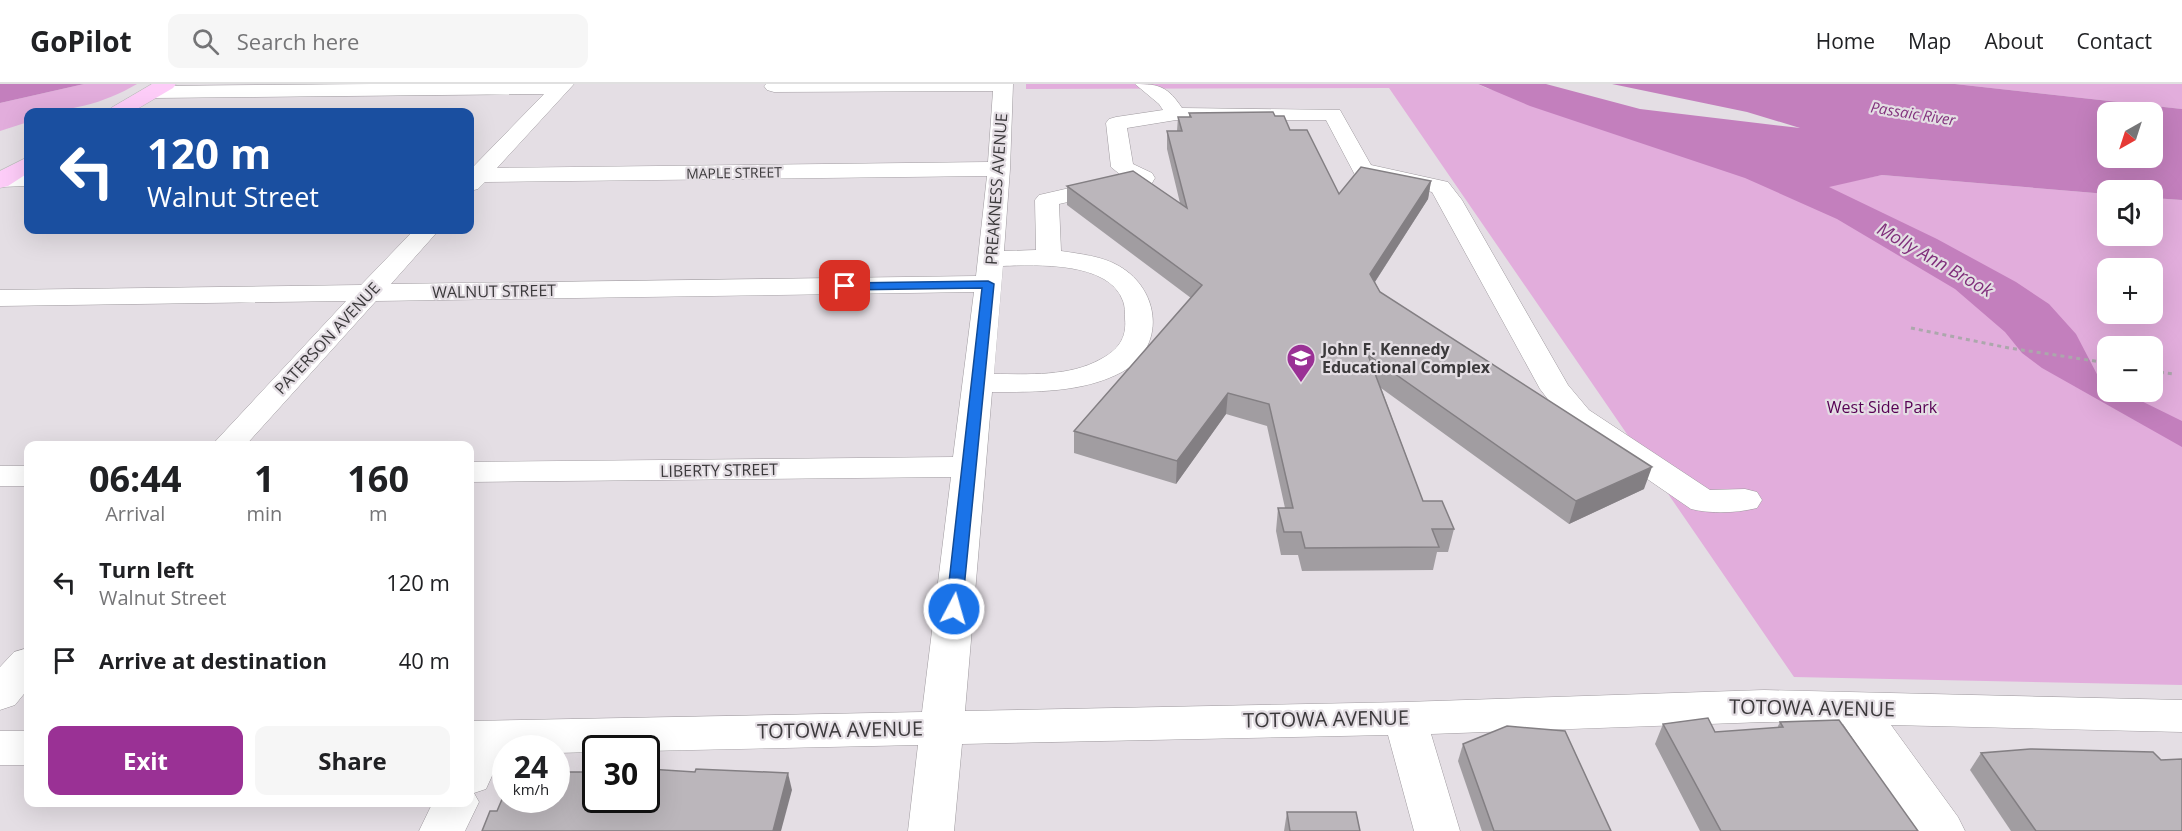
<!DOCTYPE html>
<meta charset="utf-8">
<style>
:root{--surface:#fff;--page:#f6f6f6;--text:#202124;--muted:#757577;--line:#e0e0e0;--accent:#9a3195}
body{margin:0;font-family:"Open Sans",sans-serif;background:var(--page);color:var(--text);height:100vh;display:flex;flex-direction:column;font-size:22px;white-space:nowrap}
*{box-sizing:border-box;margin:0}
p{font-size:20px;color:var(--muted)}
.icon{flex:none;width:33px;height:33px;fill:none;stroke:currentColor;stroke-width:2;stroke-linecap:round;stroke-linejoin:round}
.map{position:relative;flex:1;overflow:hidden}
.details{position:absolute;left:24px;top:357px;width:450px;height:366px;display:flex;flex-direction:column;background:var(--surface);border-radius:12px;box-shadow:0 6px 24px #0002}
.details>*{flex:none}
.guide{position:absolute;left:24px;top:24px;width:450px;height:126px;border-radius:12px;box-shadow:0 6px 24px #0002;background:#1a4fa0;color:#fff;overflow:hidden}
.needle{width:39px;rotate:219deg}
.fabs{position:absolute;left:2097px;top:18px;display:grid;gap:12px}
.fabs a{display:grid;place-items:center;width:66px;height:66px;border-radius:12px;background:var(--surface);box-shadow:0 6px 24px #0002;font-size:30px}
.speed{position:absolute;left:492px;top:651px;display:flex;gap:12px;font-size:30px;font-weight:700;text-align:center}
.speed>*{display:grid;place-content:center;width:78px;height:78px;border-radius:50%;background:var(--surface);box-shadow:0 6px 24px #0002;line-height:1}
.speed small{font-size:15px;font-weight:400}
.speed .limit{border:3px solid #111;border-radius:9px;background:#fff;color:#111}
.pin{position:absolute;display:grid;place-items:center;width:51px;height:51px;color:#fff;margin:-26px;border-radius:12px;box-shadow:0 3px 9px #0006}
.me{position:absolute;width:66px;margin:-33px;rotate:6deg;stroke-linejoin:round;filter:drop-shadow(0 0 4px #0008)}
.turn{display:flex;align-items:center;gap:21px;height:126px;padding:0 24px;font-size:27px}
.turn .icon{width:78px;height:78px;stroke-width:2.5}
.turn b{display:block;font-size:42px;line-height:51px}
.eta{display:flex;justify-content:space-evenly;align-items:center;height:102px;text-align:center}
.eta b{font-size:36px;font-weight:700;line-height:42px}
.action{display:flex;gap:12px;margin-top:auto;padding:12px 24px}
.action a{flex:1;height:69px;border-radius:12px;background:var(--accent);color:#fff;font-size:24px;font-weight:700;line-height:69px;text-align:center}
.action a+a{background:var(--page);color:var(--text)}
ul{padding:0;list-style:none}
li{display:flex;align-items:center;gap:18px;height:78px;padding:0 24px}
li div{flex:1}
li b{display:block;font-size:22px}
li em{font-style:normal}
header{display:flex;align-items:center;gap:36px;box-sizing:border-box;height:84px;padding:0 30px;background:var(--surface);border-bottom:2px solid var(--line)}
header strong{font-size:28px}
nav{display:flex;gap:33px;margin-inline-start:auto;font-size:21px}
.search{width:420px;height:54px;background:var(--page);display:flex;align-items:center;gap:15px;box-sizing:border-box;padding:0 21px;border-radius:12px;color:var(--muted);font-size:22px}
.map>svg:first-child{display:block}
</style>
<header>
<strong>GoPilot</strong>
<div class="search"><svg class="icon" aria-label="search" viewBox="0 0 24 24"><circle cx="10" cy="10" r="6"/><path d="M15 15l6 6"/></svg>Search here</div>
<nav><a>Home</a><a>Map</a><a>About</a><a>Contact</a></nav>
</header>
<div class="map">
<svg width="2182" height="747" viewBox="0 0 2182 747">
<rect width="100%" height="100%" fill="#e4dee4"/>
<g fill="#e2addc" fill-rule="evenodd">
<path d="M 84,0 L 137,0 C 103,20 68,28 28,28 L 28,38 L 0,47 L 0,19 Z"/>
<path d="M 1026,0 L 1478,0 L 1486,4 L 1828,102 L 1882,91 L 2107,110 L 2108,152 L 2152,152 L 2153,114 L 2182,116 L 2182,601 L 1794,593 L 1389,4 L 1026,5 ZM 2108,184 L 2152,184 L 2152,230 L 2108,230 ZM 2108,262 L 2152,262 L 2152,308 L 2108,308 Z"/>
<polygon points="1955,0 2182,0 2182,25"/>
</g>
<g fill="#c37fbd" fill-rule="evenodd">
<polygon points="0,0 84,0 0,19"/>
<path d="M 1478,0 L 1546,0 L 1640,25 L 1800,44 L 1747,28 L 1612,0 L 1955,0 L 2182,25 L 2182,116 L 2153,114 L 2152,106 L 2108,106 L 2107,110 L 1882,91 L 1829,103 L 1937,155 L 2016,198 L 2049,220 L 2076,250 L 2100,296 L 2107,300 L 2108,308 L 2123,308 L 2182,337 L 2182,363 L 2042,284 L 2022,269 L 2005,248 L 1955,205 L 1837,135 L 1745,94 L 1530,22 ZM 2108,28 L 2152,28 L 2152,74 L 2108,74 Z"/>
</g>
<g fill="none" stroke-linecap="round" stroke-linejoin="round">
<g stroke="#9f9a9f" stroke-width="1">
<g id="minor">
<path d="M 371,0 L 574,0 L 497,84 L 988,78 L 993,7 L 774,8 L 767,6 L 764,2 L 766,0 L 1013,0 L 1010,85 L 1004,167 L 1036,166 L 1035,116 L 1039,111 L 1122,92 L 1111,83 L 1106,39 L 1109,35 L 1116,33 L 1163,26 L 1159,20 L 1135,0 C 1160,0 1168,3 1182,24 L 1340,26 L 1371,81 L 1448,98 L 1462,116 L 1568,301 L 1589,326 L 1710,406 L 1745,405 L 1757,408 L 1762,416 L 1757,424 C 1737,429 1711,430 1691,425 L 1567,340 L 1540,305 L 1432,108 L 1355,91 L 1326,36 L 1176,36 L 1127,44 L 1133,80 L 1152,89 L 1155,94 L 1152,99 L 1059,120 L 1061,167 C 1080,170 1102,172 1119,182 C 1161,206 1166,264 1122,288 C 1083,309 1034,308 992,308 L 965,627 L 1405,618 L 1764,606 L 2182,616 L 2182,648 L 1891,641 L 1958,733 L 1965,747 L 1916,747 L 1843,640 L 1764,638 L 1431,650 L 1460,747 L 1414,747 L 1388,651 L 962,660 L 954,747 L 908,747 L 918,661 L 646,667 L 646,664 L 596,664 L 596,668 L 556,669 L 556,664 L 506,664 L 506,670 L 502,670 L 486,705 L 474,709 L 479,718 L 465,747 L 419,747 L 433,718 L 470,718 L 470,637 L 922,628 L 951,393 L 470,398 L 470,378 L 953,373 L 974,208 L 376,217 L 245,362 L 211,362 L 346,217 L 0,222 L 0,206 L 361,201 L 414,146 L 439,146 L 391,200 L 976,192 L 987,92 L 485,98 L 478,105 L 470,107 L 470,84 L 472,84 L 544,10 L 154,14 L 147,12 L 144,8 L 147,4 L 154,2 ZM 1003,182 C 1036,181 1109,177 1123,217 C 1125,222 1125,229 1125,235 C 1127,254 1118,266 1101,275 C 1069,293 1029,290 994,290 Z"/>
<polygon points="28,88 28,102 0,103 0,89"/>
<rect x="0" y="382" width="28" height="20"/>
<polygon points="28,564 28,605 15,621 0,626 0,583 14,568"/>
<rect x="0" y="647" width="28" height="34"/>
</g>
</g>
<g stroke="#bcbcbc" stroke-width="1">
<g id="major">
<polygon points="152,0 176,0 173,4 132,28 108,28 111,24"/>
<polygon points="28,73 28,89 8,102 0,104 0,87"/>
</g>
</g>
<g stroke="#aca7ac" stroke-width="3" stroke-dasharray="4 4" stroke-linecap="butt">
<polyline points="1911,244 2009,264 2108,279"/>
<polyline points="2152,287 2173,290"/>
</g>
<use href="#minor" fill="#fff" fill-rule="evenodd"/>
<use href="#major" fill="#fdccf8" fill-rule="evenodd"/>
</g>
<g fill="#a19da1">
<polygon points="1189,29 1275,32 1290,46 1339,110 1431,97 1428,115 1375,198 1380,208 1644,405 1569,440 1381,304 1423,417 1454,445 1448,468 1437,468 1433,486 1302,487 1298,471 1281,471 1276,447 1278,424 1285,424 1267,342 1226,330 1176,400 1074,369 1074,347 1191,214 1067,121 1067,102 1180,119 1167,65 1167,47 1177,47 1178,33 1189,33"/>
<polygon points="1780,638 1918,747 1700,747 1655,660 1663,640 1715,648 1777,644"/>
<polygon points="1463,660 1611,747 1482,747 1458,677"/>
<polygon points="1981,669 2182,747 2011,747 1970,686"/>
<polygon points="1287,728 1360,747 1284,747"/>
</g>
<g fill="#837f83">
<polygon points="1431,97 1428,115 1367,210 1370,190"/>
<polygon points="1228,309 1226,330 1176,400 1177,377"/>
<polygon points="1652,383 1644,405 1569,440 1576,417"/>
<polygon points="788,689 792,706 781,747 773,747"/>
</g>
<g fill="#bbb6bb" stroke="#837f83" stroke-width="1.5">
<polygon points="1273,28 1275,32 1284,32 1290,46 1307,46 1339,110 1361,83 1431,97 1370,190 1380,208 1652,383 1576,417 1368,271 1423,417 1442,417 1454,445 1432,445 1439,463 1305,464 1301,448 1284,448 1278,424 1293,424 1269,320 1228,309 1177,377 1074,347 1202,201 1067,102 1133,87 1187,124 1167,47 1182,47 1178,33 1191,33 1189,29"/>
<polygon points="1708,634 1715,648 1783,643 1780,638 1839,636 1918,747 1721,747 1663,640"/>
<polygon points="1507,642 1565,647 1611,747 1494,747 1463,660"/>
<polygon points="2030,665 2153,668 2161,676 2182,675 2182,747 2036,747 1981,669"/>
<polygon points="556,685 564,685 563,688 596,688 596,716 646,716 646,688 648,688 649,685 695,688 696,685 788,689 773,747 482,747 490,727 497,727 506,706 506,716 556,716"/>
<polygon points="1287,728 1356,728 1360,747 1290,747"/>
</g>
<polygon fill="#1a73e8" stroke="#114b97" stroke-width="1.5" points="988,197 994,200 962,525 959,529 948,529 946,525 982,204 845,206 840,202 845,199"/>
<defs>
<g id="school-pin" transform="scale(1.5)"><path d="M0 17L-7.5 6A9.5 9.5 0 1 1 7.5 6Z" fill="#9a3195" stroke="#e4dee4"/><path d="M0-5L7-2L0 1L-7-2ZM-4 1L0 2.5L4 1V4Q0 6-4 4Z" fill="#fff"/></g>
</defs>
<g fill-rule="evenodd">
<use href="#school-pin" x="1301" y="274"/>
</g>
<g text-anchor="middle" stroke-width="4.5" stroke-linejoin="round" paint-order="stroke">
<g font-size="14" fill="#3b393b" stroke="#e4dee4">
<text transform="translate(734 89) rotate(-1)" y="5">MAPLE STREET</text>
</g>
<g font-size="15" font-style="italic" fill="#81307c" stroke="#e4dee4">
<text transform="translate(1913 30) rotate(9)" y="5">Passaic River</text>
</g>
<g font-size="16" fill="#3b393b" stroke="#e4dee4">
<text transform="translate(996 105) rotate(-86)" y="6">PREAKNESS AVENUE</text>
<text transform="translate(494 207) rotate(-1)" y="6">WALNUT STREET</text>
<text transform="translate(327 254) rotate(-47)" y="6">PATERSON AVENUE</text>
<text transform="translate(719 386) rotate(-1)" y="6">LIBERTY STREET</text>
</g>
<g font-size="16" font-weight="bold" fill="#3b393b" stroke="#e4dee4" text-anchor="start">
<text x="1322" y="271">John F. Kennedy<tspan x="1322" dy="18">Educational Complex</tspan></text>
</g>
<g font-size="16" fill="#560053" stroke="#e4dee4">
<text x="1882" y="329">West Side Park</text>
</g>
<g font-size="18" font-style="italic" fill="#81307c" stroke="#e4dee4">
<text transform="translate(1935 176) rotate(30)" y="6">Molly Ann Brook</text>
</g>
<g font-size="20" fill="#3b393b" stroke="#e4dee4">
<text transform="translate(1812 624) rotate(1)" y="7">TOTOWA AVENUE</text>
<text transform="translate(1326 635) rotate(-1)" y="7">TOTOWA AVENUE</text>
<text transform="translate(840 646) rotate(-1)" y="7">TOTOWA AVENUE</text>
</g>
</g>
</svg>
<div class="fabs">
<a><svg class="needle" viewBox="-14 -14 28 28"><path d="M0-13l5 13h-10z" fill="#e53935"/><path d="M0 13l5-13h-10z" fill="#757577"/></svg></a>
<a><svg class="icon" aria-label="sound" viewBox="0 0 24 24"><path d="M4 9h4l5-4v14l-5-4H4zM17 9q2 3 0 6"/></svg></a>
<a>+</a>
<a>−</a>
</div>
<div class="speed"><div>24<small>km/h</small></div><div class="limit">30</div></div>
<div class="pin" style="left:845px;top:202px;background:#d93025"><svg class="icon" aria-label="arrive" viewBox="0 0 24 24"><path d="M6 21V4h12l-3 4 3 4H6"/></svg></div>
<svg class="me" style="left:954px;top:525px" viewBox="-20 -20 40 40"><circle r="17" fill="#1a73e8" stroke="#fff" stroke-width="3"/><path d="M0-11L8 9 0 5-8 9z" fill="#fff"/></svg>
<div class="guide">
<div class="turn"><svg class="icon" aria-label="left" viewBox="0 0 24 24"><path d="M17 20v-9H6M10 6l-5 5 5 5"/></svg><div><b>120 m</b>Walnut Street</div></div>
</div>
<section class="details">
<div class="eta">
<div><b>06:44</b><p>Arrival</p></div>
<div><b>1</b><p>min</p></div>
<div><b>160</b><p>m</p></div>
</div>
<ul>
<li><svg class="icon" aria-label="left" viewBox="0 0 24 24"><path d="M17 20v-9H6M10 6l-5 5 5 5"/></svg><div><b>Turn left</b><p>Walnut Street</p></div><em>120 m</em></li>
<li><svg class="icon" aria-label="arrive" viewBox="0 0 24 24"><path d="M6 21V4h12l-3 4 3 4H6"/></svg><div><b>Arrive at destination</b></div><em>40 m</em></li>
</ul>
<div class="action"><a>Exit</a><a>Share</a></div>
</section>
</div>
